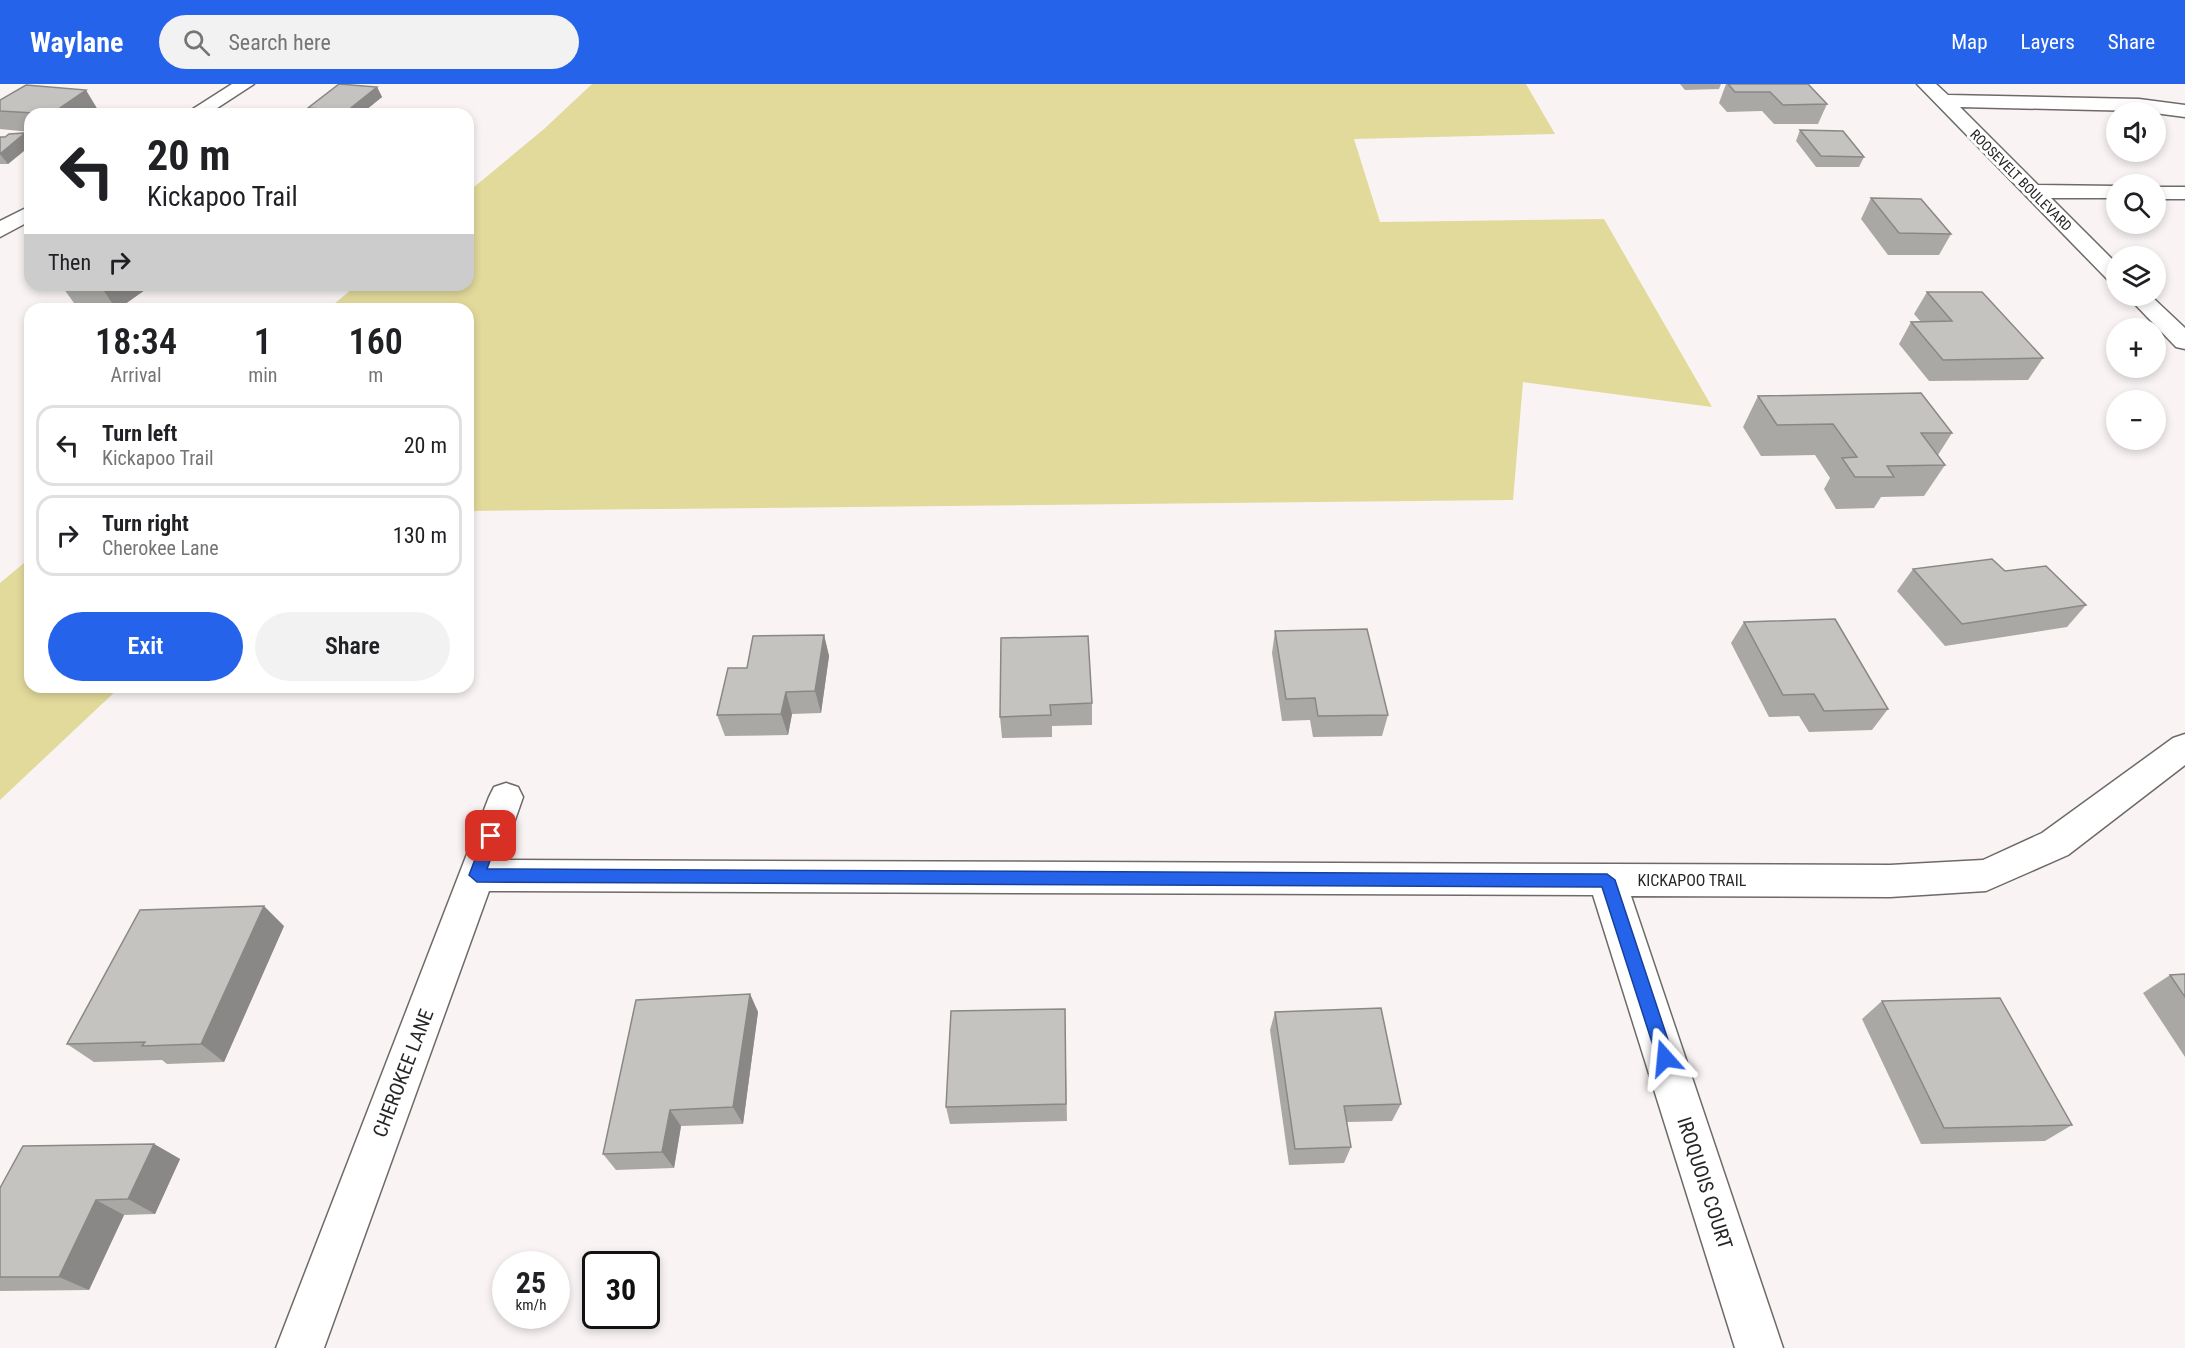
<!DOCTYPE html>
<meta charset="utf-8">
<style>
:root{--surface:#fff;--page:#f2f2f2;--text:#202124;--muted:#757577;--line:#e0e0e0;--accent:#2563eb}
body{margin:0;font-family:"Roboto Condensed",sans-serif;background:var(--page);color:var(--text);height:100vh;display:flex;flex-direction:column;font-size:22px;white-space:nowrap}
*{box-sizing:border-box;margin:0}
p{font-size:20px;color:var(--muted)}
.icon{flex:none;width:33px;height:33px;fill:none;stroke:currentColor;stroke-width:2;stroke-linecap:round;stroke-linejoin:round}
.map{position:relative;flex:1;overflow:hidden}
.side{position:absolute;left:24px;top:219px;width:450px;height:390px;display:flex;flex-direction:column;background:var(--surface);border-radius:18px;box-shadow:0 3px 9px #0003}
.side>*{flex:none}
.hud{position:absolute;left:24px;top:24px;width:450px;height:183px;border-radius:18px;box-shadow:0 3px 9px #0003;background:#fff;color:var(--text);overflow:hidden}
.controls{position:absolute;left:2106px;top:18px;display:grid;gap:12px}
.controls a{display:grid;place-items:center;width:60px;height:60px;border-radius:50%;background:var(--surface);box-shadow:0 3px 9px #0003;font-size:30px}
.speed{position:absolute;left:492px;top:1167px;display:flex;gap:12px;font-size:30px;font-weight:700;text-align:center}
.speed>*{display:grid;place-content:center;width:78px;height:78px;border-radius:50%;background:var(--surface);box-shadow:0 3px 9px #0003;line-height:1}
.speed small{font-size:15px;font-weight:400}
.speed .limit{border:3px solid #111;border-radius:9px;background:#fff;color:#111}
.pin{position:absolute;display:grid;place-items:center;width:51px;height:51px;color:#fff;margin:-26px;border-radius:12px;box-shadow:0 3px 9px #0006}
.me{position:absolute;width:66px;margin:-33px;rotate:342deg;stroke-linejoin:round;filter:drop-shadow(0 0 4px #0008)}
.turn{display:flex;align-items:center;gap:21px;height:126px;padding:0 24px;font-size:27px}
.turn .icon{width:78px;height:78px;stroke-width:2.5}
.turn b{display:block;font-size:42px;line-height:51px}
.then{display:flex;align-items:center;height:57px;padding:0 24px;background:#0003;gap:12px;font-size:22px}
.eta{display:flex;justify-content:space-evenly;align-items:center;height:102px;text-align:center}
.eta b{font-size:36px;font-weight:600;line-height:42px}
.cta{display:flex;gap:12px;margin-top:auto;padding:12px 24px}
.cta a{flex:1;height:69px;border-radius:36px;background:var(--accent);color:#fff;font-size:24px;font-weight:600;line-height:69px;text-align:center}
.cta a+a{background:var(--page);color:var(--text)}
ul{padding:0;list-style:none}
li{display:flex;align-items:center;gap:18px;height:81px;margin:0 12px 9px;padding:0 12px;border:3px solid var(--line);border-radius:18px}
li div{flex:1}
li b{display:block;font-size:22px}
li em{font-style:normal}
header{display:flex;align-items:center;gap:36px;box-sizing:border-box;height:84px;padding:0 30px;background:var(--accent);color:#fff}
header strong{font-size:28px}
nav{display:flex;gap:33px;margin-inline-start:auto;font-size:21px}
.search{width:420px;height:54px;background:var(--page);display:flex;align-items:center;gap:15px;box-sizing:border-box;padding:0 21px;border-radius:33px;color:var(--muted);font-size:22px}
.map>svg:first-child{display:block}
</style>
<header>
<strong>Waylane</strong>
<div class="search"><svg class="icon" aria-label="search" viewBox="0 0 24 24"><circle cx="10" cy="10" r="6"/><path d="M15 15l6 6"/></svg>Search here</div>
<nav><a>Map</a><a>Layers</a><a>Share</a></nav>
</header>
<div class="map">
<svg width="2185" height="1264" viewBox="0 0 2185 1264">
<rect width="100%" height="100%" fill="#f9f4f3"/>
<g fill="#e2da9b">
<polygon points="592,0 1526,0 1555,50 1354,55 1380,138 1604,135 1712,323 1523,298 1513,416 468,427 468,225 328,225 357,201 468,201 468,108 544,45"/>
<polygon points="30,474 30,603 120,603 0,716 0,499"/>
</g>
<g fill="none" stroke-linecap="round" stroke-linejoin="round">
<g stroke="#6e6a68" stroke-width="3">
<g id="minor">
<polygon points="232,0 254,0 208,30 185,30"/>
<polygon points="1917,0 1936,0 1948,11 2139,15 2185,21 2185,33 2139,27 1960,23 2038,101 2116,102 2116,114 2051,114 2116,179 2116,198 2108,196"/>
<rect x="2156" y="103" width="29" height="12"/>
<polygon points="30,122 30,137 0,153 0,137"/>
<polygon points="2127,212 2151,212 2185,244 2185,265 2176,263"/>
<polygon points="2185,650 2185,681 2068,771 1986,807 1890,813 1631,812 1783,1264 1735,1264 1593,811 489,807 324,1264 276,1264 489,713 494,703 506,699 518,703 523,713 501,776 1890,781 1983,776 2042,749 2173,654"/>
</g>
</g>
<use href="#minor" fill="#fff" fill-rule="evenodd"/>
</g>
<g fill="#a9a8a4">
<polygon points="1680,0 1721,0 1719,5 1685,6"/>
<polygon points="1726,0 1808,0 1827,20 1818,40 1774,40 1762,27 1727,28 1719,19"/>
<polygon points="377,3 382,13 361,30 311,30 308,24"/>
<polygon points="0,16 98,26 92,30 30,30 30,48 0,45"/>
<polygon points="1800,46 1864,73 1859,83 1816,83 1796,57"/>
<polygon points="0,53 30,56 30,62 8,80 0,80"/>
<polygon points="1871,114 1951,150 1939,171 1888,171 1861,135"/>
<polygon points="61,201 152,201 118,225 111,225 74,219"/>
<polygon points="1927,208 2043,274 2028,296 1929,297 1899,260 1911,238 1921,238 1914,230"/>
<polygon points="1758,312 1952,349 1938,371 1945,381 1924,412 1881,413 1874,424 1836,425 1824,405 1830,394 1815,371 1761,372 1743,343"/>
<polygon points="1913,485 2005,487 2086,521 2067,543 1945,562 1897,507"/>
<polygon points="1744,538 1888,625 1872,646 1809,648 1799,632 1769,633 1731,559"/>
<polygon points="1275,547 1388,631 1382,652 1313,653 1310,636 1282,637 1272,569"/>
<polygon points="824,551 829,572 821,629 792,630 788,651 725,652 717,631 747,584"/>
<polygon points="1088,552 1092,619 1092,641 1052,642 1052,653 1002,654 1000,633"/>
<polygon points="284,842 224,978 167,980 162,976 94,978 67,960"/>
<polygon points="2185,890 2185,973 2143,909 2170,891"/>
<polygon points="750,910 758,928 743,1040 681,1042 674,1084 616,1086 603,1070"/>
<polygon points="1882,917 2072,1041 2045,1057 1921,1060 1862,935"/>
<polygon points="1065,925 1067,1037 950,1040 946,1023"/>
<polygon points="1275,928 1401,1020 1392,1037 1347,1038 1351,1063 1344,1079 1289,1081 1270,946"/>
<polygon points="154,1060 180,1075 155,1130 124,1131 89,1206 0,1207 0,1104"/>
</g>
<g fill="#8a8886">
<polygon points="377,3 382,13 361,30 349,30 347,27"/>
<polygon points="86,6 98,26 92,30 51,30"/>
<polygon points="25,49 30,56 30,62 8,80 0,70"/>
<polygon points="107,201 152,201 118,225 116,225 102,204"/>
<polygon points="824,551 829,572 821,629 815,607"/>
<polygon points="786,608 792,630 788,651 781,630"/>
<polygon points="264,822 284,842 224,978 201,960"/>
<polygon points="750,910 758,928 743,1040 733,1023"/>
<polygon points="670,1026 681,1042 674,1084 662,1068"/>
<polygon points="154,1060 180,1075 155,1130 128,1115"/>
<polygon points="96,1116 124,1131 89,1206 59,1193"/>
</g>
<g fill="#c5c3bf" stroke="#8a8886" stroke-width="1.5">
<polygon points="339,0 377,3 347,27 308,24"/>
<polygon points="1728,0 1808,0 1827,20 1783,21 1770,8 1735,8"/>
<polygon points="26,1 86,6 51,30 0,27 0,16"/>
<polygon points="1800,46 1843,47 1864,73 1821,72"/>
<polygon points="25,49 0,70 0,53 5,53 9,50"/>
<polygon points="1871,114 1921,115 1951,150 1899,149"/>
<polygon points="81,201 107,201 102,204"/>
<polygon points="1927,208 1982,208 2043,274 1943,276 1911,238 1952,237"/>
<polygon points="1921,309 1952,349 1921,349 1945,381 1887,382 1894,393 1855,393 1842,374 1857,373 1833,340 1777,341 1758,312"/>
<polygon points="1992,475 2005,487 2046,482 2086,521 1962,540 1913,485"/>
<polygon points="1835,535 1888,625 1824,627 1814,610 1783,611 1744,538"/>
<polygon points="1367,545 1388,631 1318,632 1315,614 1286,615 1275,547"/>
<polygon points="824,551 815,607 786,608 781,630 717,631 728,584 747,584 753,552"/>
<polygon points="1088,552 1092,619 1050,621 1051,631 1000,633 1001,554"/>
<polygon points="264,822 201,960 142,962 145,958 67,960 140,826"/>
<polygon points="2185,890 2185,913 2170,891"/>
<polygon points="750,910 733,1023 670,1026 662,1068 603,1070 636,916"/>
<polygon points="2000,914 2072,1041 1944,1044 1882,917"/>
<polygon points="1381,924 1401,1020 1344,1022 1351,1063 1295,1065 1275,928"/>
<polygon points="1065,925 1066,1020 946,1023 951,927"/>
<polygon points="154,1060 128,1115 96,1116 59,1193 0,1193 0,1104 23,1062"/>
</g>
<polygon fill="#2563eb" stroke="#184099" stroke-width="1.5" points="491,746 499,752 487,785 1607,790 1615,796 1674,974 1671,980 1665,982 1659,980 1657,974 1602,803 477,798 469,791 484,752"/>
<g text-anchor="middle" stroke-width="6" stroke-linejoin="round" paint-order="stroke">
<g font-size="14" fill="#272525" stroke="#fff">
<text transform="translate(2021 96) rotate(45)" y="5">ROOSEVELT BOULEVARD</text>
</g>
<g font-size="16" fill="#272525" stroke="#fff">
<text x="1692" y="802">KICKAPOO TRAIL</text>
</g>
<g font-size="20" fill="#272525" stroke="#fff">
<text transform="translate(403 989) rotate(-69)" y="7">CHEROKEE LANE</text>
<text transform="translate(1705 1099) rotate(72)" y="7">IROQUOIS COURT</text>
</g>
</g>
</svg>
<div class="controls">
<a><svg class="icon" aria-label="sound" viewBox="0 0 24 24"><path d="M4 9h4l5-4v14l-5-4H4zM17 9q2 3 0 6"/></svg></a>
<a><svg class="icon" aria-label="search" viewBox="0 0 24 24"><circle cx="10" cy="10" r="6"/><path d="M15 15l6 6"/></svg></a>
<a><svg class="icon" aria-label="layers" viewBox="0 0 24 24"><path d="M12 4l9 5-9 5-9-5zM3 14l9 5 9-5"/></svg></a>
<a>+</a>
<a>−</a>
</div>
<div class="speed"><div>25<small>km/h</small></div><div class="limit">30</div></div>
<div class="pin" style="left:491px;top:752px;background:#d93025"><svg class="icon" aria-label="arrive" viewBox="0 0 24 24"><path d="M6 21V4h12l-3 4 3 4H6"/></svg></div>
<svg class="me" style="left:1665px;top:974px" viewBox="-20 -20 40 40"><path d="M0-17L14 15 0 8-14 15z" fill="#2563eb" stroke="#fff" stroke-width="4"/></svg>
<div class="hud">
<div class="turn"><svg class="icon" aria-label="left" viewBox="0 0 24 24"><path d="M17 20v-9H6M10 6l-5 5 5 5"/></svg><div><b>20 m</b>Kickapoo Trail</div></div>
<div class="then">Then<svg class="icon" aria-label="right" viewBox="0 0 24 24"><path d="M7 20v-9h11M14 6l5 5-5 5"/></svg></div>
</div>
<section class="side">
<div class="eta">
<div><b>18:34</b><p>Arrival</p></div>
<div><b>1</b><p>min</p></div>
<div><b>160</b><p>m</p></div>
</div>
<ul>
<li><svg class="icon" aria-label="left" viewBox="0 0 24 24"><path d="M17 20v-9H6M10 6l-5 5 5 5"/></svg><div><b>Turn left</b><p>Kickapoo Trail</p></div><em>20 m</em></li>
<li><svg class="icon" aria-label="right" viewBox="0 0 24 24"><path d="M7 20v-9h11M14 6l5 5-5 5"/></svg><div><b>Turn right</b><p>Cherokee Lane</p></div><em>130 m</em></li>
</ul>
<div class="cta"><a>Exit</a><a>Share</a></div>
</section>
</div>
